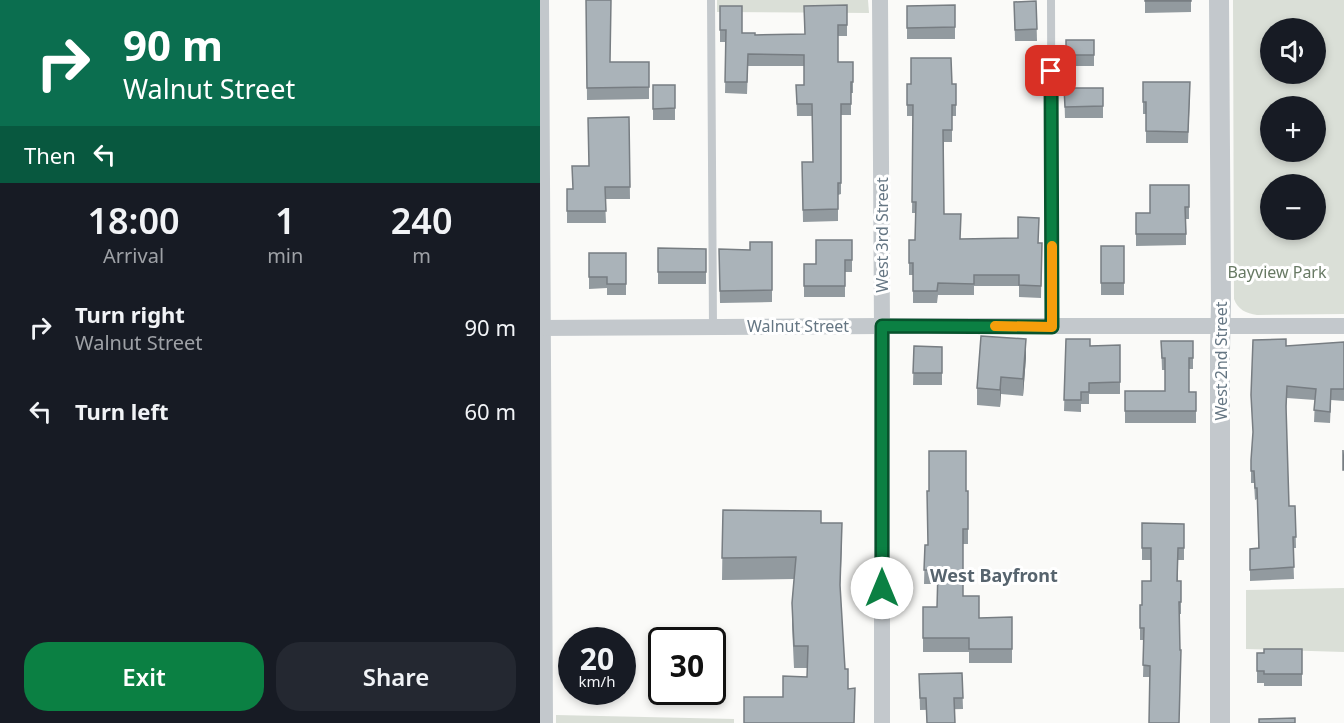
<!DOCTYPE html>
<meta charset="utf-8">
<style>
:root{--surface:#171b24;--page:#242831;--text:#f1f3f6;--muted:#9ea1a6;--accent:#0b8043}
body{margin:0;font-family:"Noto Sans",sans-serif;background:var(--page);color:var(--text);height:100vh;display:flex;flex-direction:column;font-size:22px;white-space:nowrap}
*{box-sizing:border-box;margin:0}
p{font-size:20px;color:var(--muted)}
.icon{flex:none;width:33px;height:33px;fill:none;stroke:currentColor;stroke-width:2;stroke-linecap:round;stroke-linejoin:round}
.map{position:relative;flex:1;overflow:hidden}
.drawer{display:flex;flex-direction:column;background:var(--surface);width:540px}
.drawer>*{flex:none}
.hud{background:#0b6e4f;color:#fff;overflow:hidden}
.tools{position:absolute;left:720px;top:18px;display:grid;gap:12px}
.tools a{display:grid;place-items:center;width:66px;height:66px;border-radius:50%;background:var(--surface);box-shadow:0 3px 9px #0003;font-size:30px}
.speed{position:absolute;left:18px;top:627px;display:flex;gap:12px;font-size:30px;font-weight:700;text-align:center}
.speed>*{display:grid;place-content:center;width:78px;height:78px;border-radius:50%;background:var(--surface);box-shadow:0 3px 9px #0003;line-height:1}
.speed small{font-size:15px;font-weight:400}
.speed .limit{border:3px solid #111;border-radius:9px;background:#fff;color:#111}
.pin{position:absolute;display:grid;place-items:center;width:51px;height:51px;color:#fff;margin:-26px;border-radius:12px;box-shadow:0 3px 9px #0006}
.me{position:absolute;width:66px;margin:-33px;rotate:0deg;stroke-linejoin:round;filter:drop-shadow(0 0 4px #0008)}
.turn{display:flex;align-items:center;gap:21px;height:126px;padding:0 24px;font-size:27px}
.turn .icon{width:78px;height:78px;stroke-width:2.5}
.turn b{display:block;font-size:42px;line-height:51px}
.then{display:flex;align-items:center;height:57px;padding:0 24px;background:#0003;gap:12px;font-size:22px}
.eta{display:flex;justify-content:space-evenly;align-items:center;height:102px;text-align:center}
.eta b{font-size:36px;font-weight:600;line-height:42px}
.cta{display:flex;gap:12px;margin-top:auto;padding:12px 24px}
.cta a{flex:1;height:69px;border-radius:24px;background:var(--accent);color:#fff;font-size:24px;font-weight:600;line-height:69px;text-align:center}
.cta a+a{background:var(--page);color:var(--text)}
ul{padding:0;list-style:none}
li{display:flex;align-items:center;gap:18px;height:84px;padding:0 24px}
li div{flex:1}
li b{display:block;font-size:22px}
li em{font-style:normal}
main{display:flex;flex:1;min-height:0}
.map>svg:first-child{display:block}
</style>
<main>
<section class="drawer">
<div class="hud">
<div class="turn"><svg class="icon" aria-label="right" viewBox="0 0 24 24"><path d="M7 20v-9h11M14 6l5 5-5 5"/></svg><div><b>90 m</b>Walnut Street</div></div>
<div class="then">Then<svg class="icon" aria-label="left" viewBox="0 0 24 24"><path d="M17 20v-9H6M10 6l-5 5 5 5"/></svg></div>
</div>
<div class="eta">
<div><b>18:00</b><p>Arrival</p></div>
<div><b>1</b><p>min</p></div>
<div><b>240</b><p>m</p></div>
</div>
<ul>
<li><svg class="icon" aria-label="right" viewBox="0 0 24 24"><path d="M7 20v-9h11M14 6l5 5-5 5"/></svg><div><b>Turn right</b><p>Walnut Street</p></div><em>90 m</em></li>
<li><svg class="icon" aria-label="left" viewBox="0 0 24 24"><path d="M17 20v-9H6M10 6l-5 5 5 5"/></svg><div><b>Turn left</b></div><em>60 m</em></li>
</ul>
<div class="cta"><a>Exit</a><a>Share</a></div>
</section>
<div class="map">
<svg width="804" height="723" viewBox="0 0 804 723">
<rect width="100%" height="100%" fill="#fafaf8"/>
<g fill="#dadfd7" fill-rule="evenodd">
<polygon points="177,0 328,0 329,13 177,12"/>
<path d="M 693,0 L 804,0 L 804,314 L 717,315 C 706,313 698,310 694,299 ZM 776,28 L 776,74 L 730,74 L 730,28 ZM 730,106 L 776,106 L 776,152 L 730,152 ZM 776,184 L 776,230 L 730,230 L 730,184 Z"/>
<polygon points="804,588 804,652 706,649 706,590"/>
<polygon points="16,715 194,719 194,723 16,723"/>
</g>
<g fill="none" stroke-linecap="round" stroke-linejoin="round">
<g stroke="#c3c8cc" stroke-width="8">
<polyline points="171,0 173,327"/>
<polyline points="511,0 512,327"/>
</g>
<g stroke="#c3c8cc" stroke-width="16">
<polyline points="1,0 5,723"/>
<polyline points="340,0 342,326 342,723"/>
<polyline points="0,328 342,326 804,326"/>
</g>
<polyline stroke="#c3c8cc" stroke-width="20" points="679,0 681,303 680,350 680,723"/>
</g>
<g fill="#929a9f">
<polygon points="46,0 70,62 109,62 109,99 47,100"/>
<polygon points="605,0 651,0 651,12 605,13"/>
<polygon points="496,1 497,41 475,41 474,2"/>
<polygon points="307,5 307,36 298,36 298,62 313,62 313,93 311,93 311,115 301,115 301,194 298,195 298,221 263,222 262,162 273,162 272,116 257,116 256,85 264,85 264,66 208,66 207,94 185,93 186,42 180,42 180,6 202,33 215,35 265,34"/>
<polygon points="415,5 415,39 367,39 367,6"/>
<rect x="526" y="40" width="28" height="26"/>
<polygon points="603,82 650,93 648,143 606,143 606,114 603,114"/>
<polygon points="367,84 416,84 416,116 412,116 412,142 404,142 404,214 420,239 502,243 501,298 479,297 479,286 434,286 434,295 398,295 397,303 373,303 373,275 369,275 369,240 375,240 376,213 372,213 373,116 367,116"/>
<rect x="113" y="85" width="22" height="35"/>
<polygon points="524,88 563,88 563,118 525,118"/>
<polygon points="89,117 90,199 65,199 66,223 27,223 27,189 33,189 49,166"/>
<polygon points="649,185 649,219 646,219 646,245 596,246 596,213 610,213"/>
<polygon points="312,240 312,272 305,272 305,297 264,297 264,264 276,264"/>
<polygon points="232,242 232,302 180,303 179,249 210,250"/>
<rect x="561" y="246" width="23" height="49"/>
<polygon points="118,248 166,249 166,284 118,284"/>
<polygon points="49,253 86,253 86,295 67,295 67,288 49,289"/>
<polygon points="526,339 550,346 580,345 580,394 549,394 549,404 541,404 541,412 524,411"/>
<polygon points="621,341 653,341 653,369 649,369 649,392 656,392 656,423 585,423 585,391 625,391 625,370 622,370"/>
<polygon points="804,342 804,401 791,400 790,423 774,422 775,400 747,398 746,413 749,506 755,506 756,548 753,548 754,579 710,581 710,549 718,548 718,511 717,511 717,499 715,500 714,483 711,483 711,460 746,346"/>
<polygon points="374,346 402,347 402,385 373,385"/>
<polygon points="486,357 483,396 461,394 460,407 437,405 437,388"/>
<polygon points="426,491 428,491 428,544 423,544 423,596 439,618 472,617 472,663 429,663 429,652 383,652 383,607 397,607 397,584 384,584 385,545 388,545"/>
<polygon points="183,510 281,523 302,545 300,592 305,669 314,723 204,723 204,697 243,697 267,677 267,668 254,668 252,625 252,603 254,579 182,580"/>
<polygon points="602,523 644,524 644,560 638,560 638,581 641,581 641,614 639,614 610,677 603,677 604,640 600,640 600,605 602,605 611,581 611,560 602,560"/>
<polygon points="762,649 762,686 724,686 724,683 717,683 717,653"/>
<polygon points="422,673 423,709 380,710 379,674"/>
</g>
<g fill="#777d82">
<polygon points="486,339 486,357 483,396 483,379"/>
<polygon points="461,377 461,394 460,407 460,390"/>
</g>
<g fill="#aab3b9" stroke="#777d82" stroke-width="1.5">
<polygon points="46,0 71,0 70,62 109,62 109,87 47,88"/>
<rect x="605" y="0" width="46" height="1"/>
<polygon points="496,1 497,29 475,30 474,2"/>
<polygon points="307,5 307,25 298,25 298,62 313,62 313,82 311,82 311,104 301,104 301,183 298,183 298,209 263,210 262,162 273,162 272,104 257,104 256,85 264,85 264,55 208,54 207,82 185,82 186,30 180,30 180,6 202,6 202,33 215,33 215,35 265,34 264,6"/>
<polygon points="415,5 415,27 367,28 367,6"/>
<rect x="526" y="40" width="28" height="15"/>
<polygon points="371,58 411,58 412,84 416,84 416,105 412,105 412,130 403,130 404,214 421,214 420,239 478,238 478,217 499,218 498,243 502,243 501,286 479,285 479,275 434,275 434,284 398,283 397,291 373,291 373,263 369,263 369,240 375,240 376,202 372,202 373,105 367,105 367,84 371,84"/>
<polygon points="603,82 650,82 648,132 606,131 606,102 603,102"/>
<polygon points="113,85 135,85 135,108 113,109"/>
<polygon points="524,88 563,88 563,106 525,107"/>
<polygon points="89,117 90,187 65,187 66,211 27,211 27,189 33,189 32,166 49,166 48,118"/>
<polygon points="610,185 649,185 649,207 645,207 646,234 596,234 596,213 610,213"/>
<polygon points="276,240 312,240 312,260 305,260 305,286 264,286 264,264 276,264"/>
<polygon points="210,242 232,242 232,290 180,291 179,249 210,250"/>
<rect x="561" y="246" width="23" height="37"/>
<polygon points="118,248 166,249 166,272 118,272"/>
<polygon points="49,253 86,253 86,284 67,284 67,277 49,277"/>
<polygon points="441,336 486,339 483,379 461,377 460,390 437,388"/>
<polygon points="526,339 550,339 550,346 580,345 580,382 549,383 549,392 541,392 541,400 524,400"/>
<polygon points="746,339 746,346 804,342 804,389 791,389 790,412 774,410 776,389 747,386 746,406 749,506 755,506 756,537 753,537 754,567 710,570 710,549 719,548 717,488 715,488 714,471 711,471 711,460 713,432 711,395 713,340"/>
<polygon points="621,341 653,341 653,358 649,358 649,392 656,392 656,411 585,411 585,391 625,391 625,358 622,358"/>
<polygon points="374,346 402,347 402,373 373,373"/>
<polygon points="803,450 804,470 803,470"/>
<polygon points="389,451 426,451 426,491 428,491 428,529 423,529 423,596 439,596 439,618 472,617 472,649 429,649 429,638 383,638 383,607 397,607 398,570 384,570 385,545 388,545 387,491 389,491"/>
<polygon points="183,510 281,511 281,523 302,523 300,585 305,669 308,669 308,689 315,688 314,723 204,723 204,697 243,697 243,676 267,677 268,646 254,646 252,603 256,557 182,558"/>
<polygon points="602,523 644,524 644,548 638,548 637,581 641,581 641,602 639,602 640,650 641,650 639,723 609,723 610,666 603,665 604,628 600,628 600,605 602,605 602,581 611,581 611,548 602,548"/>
<polygon points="724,649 762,649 762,674 724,674 724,671 717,671 717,653 724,653"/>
<polygon points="422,673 423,698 414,698 415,723 387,723 386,698 380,698 379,674"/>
<polygon points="755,718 755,723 719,723 719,719"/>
</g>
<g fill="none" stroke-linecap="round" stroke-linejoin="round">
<g stroke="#07532c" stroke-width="15">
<polyline id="route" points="342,588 342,326 512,327 511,71"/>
</g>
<use href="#route" stroke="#0b8043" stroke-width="10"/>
<polyline stroke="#f59e0b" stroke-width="10" points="455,326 512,327 512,246"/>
</g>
<g text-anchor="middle" stroke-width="6" stroke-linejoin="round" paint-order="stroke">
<g font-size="16" fill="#657683" stroke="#fff">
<text transform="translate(342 235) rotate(-90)" y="6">West 3rd Street</text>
<text x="258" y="332">Walnut Street</text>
<text transform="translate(681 361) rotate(-90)" y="6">West 2nd Street</text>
</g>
<g font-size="16" fill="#687a64" stroke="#fff">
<text x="737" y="278">Bayview Park</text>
</g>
<g font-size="18" font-weight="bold" fill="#57646e" stroke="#fff">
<text x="454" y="582">West Bayfront</text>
</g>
</g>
</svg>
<div class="tools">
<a><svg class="icon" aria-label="sound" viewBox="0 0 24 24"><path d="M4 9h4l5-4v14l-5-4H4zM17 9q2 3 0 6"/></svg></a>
<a>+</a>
<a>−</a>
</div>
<div class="speed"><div>20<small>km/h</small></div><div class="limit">30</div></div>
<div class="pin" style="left:511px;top:71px;background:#d93025"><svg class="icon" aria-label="arrive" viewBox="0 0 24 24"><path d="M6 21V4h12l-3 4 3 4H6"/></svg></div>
<svg class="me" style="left:342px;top:588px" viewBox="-20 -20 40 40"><circle r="19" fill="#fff"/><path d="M0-13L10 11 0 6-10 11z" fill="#0b8043"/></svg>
</div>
</main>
